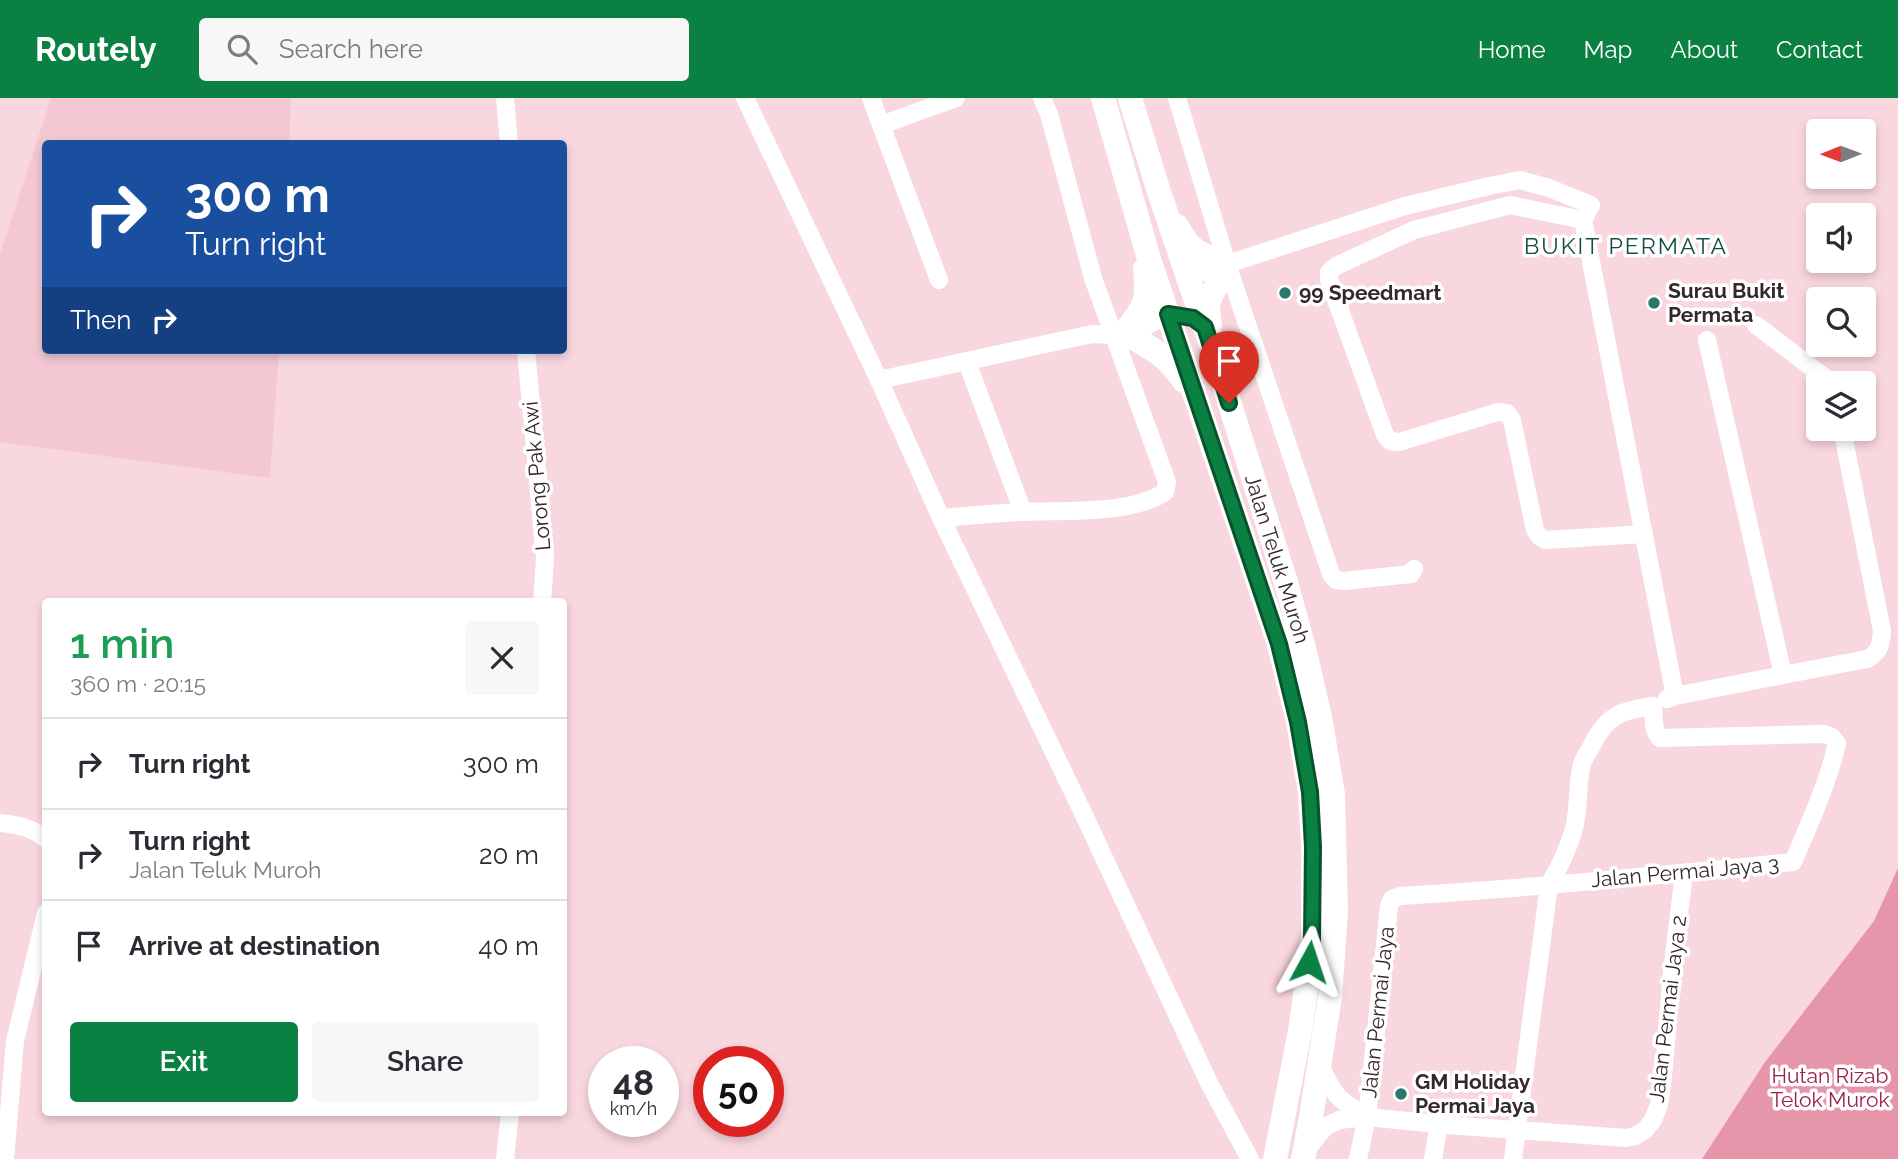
<!DOCTYPE html>
<meta charset="utf-8">
<style>
:root{--surface:#fff;--page:#f7f7f7;--text:#2b2b33;--muted:#7c7c81;--line:#e1e1e2;--accent:#0b8043}
body{margin:0;font-family:Raleway,sans-serif;background:var(--page);color:var(--text);height:100vh;display:flex;flex-direction:column;font-size:26px;white-space:nowrap}
*{box-sizing:border-box;margin:0}
p{font-size:23px;color:var(--muted)}
.icon{flex:none;width:38px;height:38px;fill:none;stroke:currentColor;stroke-width:2;stroke-linecap:round;stroke-linejoin:round}
.map{position:relative;flex:1;overflow:hidden}
.drawer{position:absolute;left:42px;top:500px;width:525px;height:518px;display:flex;flex-direction:column;background:var(--surface);border-radius:7px;box-shadow:0 4px 10px #0003}
.drawer>*{flex:none}
.top-card{position:absolute;left:42px;top:42px;width:525px;height:214px;border-radius:7px;box-shadow:0 4px 10px #0003;background:#1a4fa0;color:#fff;overflow:hidden}
.needle{width:46px;rotate:269deg}
.controls{position:absolute;left:1806px;top:21px;display:grid;gap:14px}
.controls a{display:grid;place-items:center;width:70px;height:70px;border-radius:7px;background:var(--surface);box-shadow:0 4px 10px #0003;font-size:35px}
.speed{position:absolute;left:588px;top:948px;display:flex;gap:14px;font-size:35px;font-weight:700;text-align:center}
.speed>*{display:grid;place-content:center;width:91px;height:91px;border-radius:50%;background:var(--surface);box-shadow:0 4px 10px #0003;line-height:1}
.speed small{font-size:18px;font-weight:400}
.speed .limit{border:10px solid #d22;background:#fff;color:#111}
.pin{position:absolute;display:grid;place-items:center;width:60px;height:60px;color:#fff;margin:-72px -30px;border-radius:50% 50% 50% 0;rotate:-45deg;box-shadow:0 0 7px #0007}
.pin .icon{rotate:45deg}
.me{position:absolute;width:77px;margin:-38px;rotate:5deg;stroke-linejoin:round;filter:drop-shadow(0 0 5px #0008)}
.turn{display:flex;align-items:center;gap:24px;height:147px;padding:0 28px;font-size:32px}
.turn .icon{width:91px;height:91px;stroke-width:2.5}
.turn b{display:block;font-size:49px;line-height:60px}
.then{display:flex;align-items:center;height:66px;padding:0 28px;background:#0003;gap:14px;font-size:26px}
.round{display:grid;place-items:center;flex:none;width:74px;height:74px;border-radius:7px;background:var(--page)}
.headline{display:flex;align-items:center;justify-content:space-between;height:119px;padding:0 28px}
h1{font-size:42px;font-weight:600;line-height:52px;color:#1e9e55}
.button{display:flex;gap:14px;margin-top:auto;padding:14px 28px}
.button a{flex:1;height:80px;border-radius:7px;background:var(--accent);color:#fff;font-size:28px;font-weight:600;line-height:80px;text-align:center}
.button a+a{background:var(--page);color:var(--text)}
ul{padding:0;list-style:none}
li{display:flex;align-items:center;gap:21px;height:91px;padding:0 28px;border-top:2px solid var(--line)}
li div{flex:1}
li b{display:block;font-size:26px}
li em{font-style:normal}
header{display:flex;align-items:center;gap:42px;box-sizing:border-box;height:98px;padding:0 35px;background:var(--accent);color:#fff}
header strong{font-size:33px}
nav{display:flex;gap:38px;margin-inline-start:auto;font-size:24px}
.search{width:490px;height:63px;background:var(--page);display:flex;align-items:center;gap:18px;box-sizing:border-box;padding:0 24px;border-radius:7px;color:var(--muted);font-size:26px}
.map>svg:first-child{display:block}
</style>
<header>
<strong>Routely</strong>
<div class="search"><svg class="icon" aria-label="search" viewBox="0 0 24 24"><circle cx="10" cy="10" r="6"/><path d="M15 15l6 6"/></svg>Search here</div>
<nav><a>Home</a><a>Map</a><a>About</a><a>Contact</a></nav>
</header>
<div class="map">
<svg width="1898" height="1061" viewBox="0 0 1898 1061">
<rect width="100%" height="100%" fill="#f9d7de"/>
<polygon fill="#f3c8d2" points="51,0 291,0 289,45 46,46 46,252 279,252 270,380 0,344 0,156"/>
<polygon fill="#e596aa" points="1898,770 1898,1061 1702,1061 1765,964 1874,823"/>
<g fill="none" stroke-linecap="round" stroke-linejoin="round">
<g stroke="#fff" stroke-width="18">
<polyline points="505,0 509,46"/>
<polyline points="745,0 879,282 941,420 1084,717 1209,985 1250,1061"/>
<polyline points="871,0 939,182"/>
<polyline points="1177,0 1227,166 1331,476 1336,482 1344,483 1411,476 1414,471"/>
<polyline points="881,27 956,0"/>
<polyline points="1583,122 1510,107 1414,132 1336,168 1329,174 1329,182 1385,337 1390,343 1399,344 1498,314 1507,315 1512,322 1535,432 1539,438 1545,442 1644,436"/>
<polyline points="1188,179 1405,108 1489,88 1520,82 1549,90 1591,107 1583,122 1675,598"/>
<polyline points="1756,227 1832,285"/>
<polyline points="526,252 545,461 542,504"/>
<polyline points="967,264 1023,414"/>
<polyline points="879,282 1092,236 1115,237 1143,230 1168,216"/>
<path d="M 941,420 C 968,418 995,415 1022,414 C 1062,412 1131,417 1165,394 L 1167,384 L 1093,180 L 1049,16 L 1042,0"/>
<path d="M 1783,577 L 1867,561 C 1880,554 1881,547 1882,533 L 1842,331"/>
<polyline points="1667,601 1675,598 1783,577 1707,242"/>
<path d="M 0,725 C 18,727 31,729 46,741"/>
<path d="M 1320,966 C 1333,997 1338,1002 1367,1019"/>
<polyline points="1306,1052 1325,1029 1339,1022 1367,1019 1448,1027 1626,1040 1635,1038 1645,1032 1653,1022 1659,1007 1663,979 1672,874 1684,775"/>
<polyline points="5,1061 15,943 46,815"/>
<polyline points="505,1061 510,1015"/>
<path d="M 1358,1061 L 1367,1019 L 1389,808 L 1392,801 L 1400,798 C 1531,790 1662,777 1793,764 C 1810,725 1827,687 1837,646 L 1832,639 L 1824,636 L 1660,640 C 1652,633 1654,618 1653,608 C 1622,612 1607,617 1592,647 C 1589,653 1584,660 1582,666 C 1577,685 1579,707 1575,726 C 1570,748 1560,768 1549,787 L 1513,1061"/>
<polyline points="1433,1061 1439,1026"/>
</g>
<g stroke="#fff" stroke-width="24">
<polyline points="1103,0 1149,161 1279,546 1298,624 1310,694 1313,749 1313,841 1300,933 1275,1061"/>
<polyline points="1130,0 1159,94 1215,259 1285,481 1304,550 1320,619 1333,696 1336,813 1330,899 1311,1019 1303,1061"/>
<path d="M 1177,128 C 1191,155 1200,156 1227,166 L 1209,202 L 1208,211 L 1210,228"/>
<path d="M 1145,171 C 1149,205 1144,209 1124,235 C 1152,250 1165,256 1184,283"/>
</g>
</g>
<g fill="none" stroke-linecap="round" stroke-linejoin="round">
<g stroke="#07532c" stroke-width="18">
<polyline id="route" points="1229,305 1205,229 1193,220 1168,216 1279,546 1298,624 1310,694 1313,749 1312,841 1309,864"/>
</g>
<use href="#route" stroke="#0b8043" stroke-width="12"/>
</g>
<g fill="#2f766c" stroke="#fff" stroke-width="2.5">
<circle cx="1285" cy="195" r="7"/>
<circle cx="1654" cy="205" r="7"/>
<circle cx="1401" cy="996" r="7"/>
</g>
<g text-anchor="middle" stroke-width="7" stroke-linejoin="round" paint-order="stroke">
<g font-size="21" font-weight="bold" fill="#35282b" stroke="#fff" text-anchor="start">
<text x="1668" y="200">Surau Bukit<tspan x="1668" dy="24">Permata</tspan></text>
<text x="1299" y="202">99 Speedmart</text>
<text x="1415" y="991">GM Holiday<tspan x="1415" dy="24">Permai Jaya</tspan></text>
</g>
<g font-size="21" fill="#35282b" stroke="#fff">
<text transform="translate(537 378) rotate(-95)" y="7">Lorong Pak Awi</text>
<text transform="translate(1277 461) rotate(73)" y="7">Jalan Teluk Muroh</text>
<text transform="translate(1685 774) rotate(-5)" y="7">Jalan Permai Jaya 3</text>
<text transform="translate(1668 911) rotate(-83)" y="7">Jalan Permai Jaya 2</text>
<text transform="translate(1378 914) rotate(-84)" y="7">Jalan Permai Jaya</text>
</g>
<g font-size="21" fill="#97204e" stroke="#fff">
<text x="1830" y="985">Hutan Rizab<tspan x="1830" dy="24">Telok Murok</tspan></text>
</g>
<g font-size="23" letter-spacing="2" fill="#134e46" stroke="#fff">
<text x="1626" y="156">BUKIT PERMATA</text>
</g>
</g>
</svg>
<div class="controls">
<a><svg class="needle" viewBox="-14 -14 28 28"><path d="M0-13l5 13h-10z" fill="#e53935"/><path d="M0 13l5-13h-10z" fill="#7c7c81"/></svg></a>
<a><svg class="icon" aria-label="sound" viewBox="0 0 24 24"><path d="M4 9h4l5-4v14l-5-4H4zM17 9q2 3 0 6"/></svg></a>
<a><svg class="icon" aria-label="search" viewBox="0 0 24 24"><circle cx="10" cy="10" r="6"/><path d="M15 15l6 6"/></svg></a>
<a><svg class="icon" aria-label="layers" viewBox="0 0 24 24"><path d="M12 4l9 5-9 5-9-5zM3 14l9 5 9-5"/></svg></a>
</div>
<div class="speed"><div>48<small>km/h</small></div><div class="limit">50</div></div>
<div class="pin" style="left:1229px;top:305px;background:#d93025"><svg class="icon" aria-label="arrive" viewBox="0 0 24 24"><path d="M6 21V4h12l-3 4 3 4H6"/></svg></div>
<svg class="me" style="left:1309px;top:864px" viewBox="-20 -20 40 40"><path d="M0-17L14 15 0 8-14 15z" fill="#0b8043" stroke="#fff" stroke-width="4"/></svg>
<div class="top-card">
<div class="turn"><svg class="icon" aria-label="right" viewBox="0 0 24 24"><path d="M7 20v-9h11M14 6l5 5-5 5"/></svg><div><b>300 m</b>Turn right</div></div>
<div class="then">Then<svg class="icon" aria-label="right" viewBox="0 0 24 24"><path d="M7 20v-9h11M14 6l5 5-5 5"/></svg></div>
</div>
<section class="drawer">
<div class="headline"><div><h1>1 min</h1><p>360 m · 20:15</p></div><a class="round"><svg class="icon" aria-label="close" viewBox="0 0 24 24"><path d="M6 6l12 12M18 6L6 18"/></svg></a></div>
<ul>
<li><svg class="icon" aria-label="right" viewBox="0 0 24 24"><path d="M7 20v-9h11M14 6l5 5-5 5"/></svg><div><b>Turn right</b></div><em>300 m</em></li>
<li><svg class="icon" aria-label="right" viewBox="0 0 24 24"><path d="M7 20v-9h11M14 6l5 5-5 5"/></svg><div><b>Turn right</b><p>Jalan Teluk Muroh</p></div><em>20 m</em></li>
<li><svg class="icon" aria-label="arrive" viewBox="0 0 24 24"><path d="M6 21V4h12l-3 4 3 4H6"/></svg><div><b>Arrive at destination</b></div><em>40 m</em></li>
</ul>
<div class="button"><a>Exit</a><a>Share</a></div>
</section>
</div>
